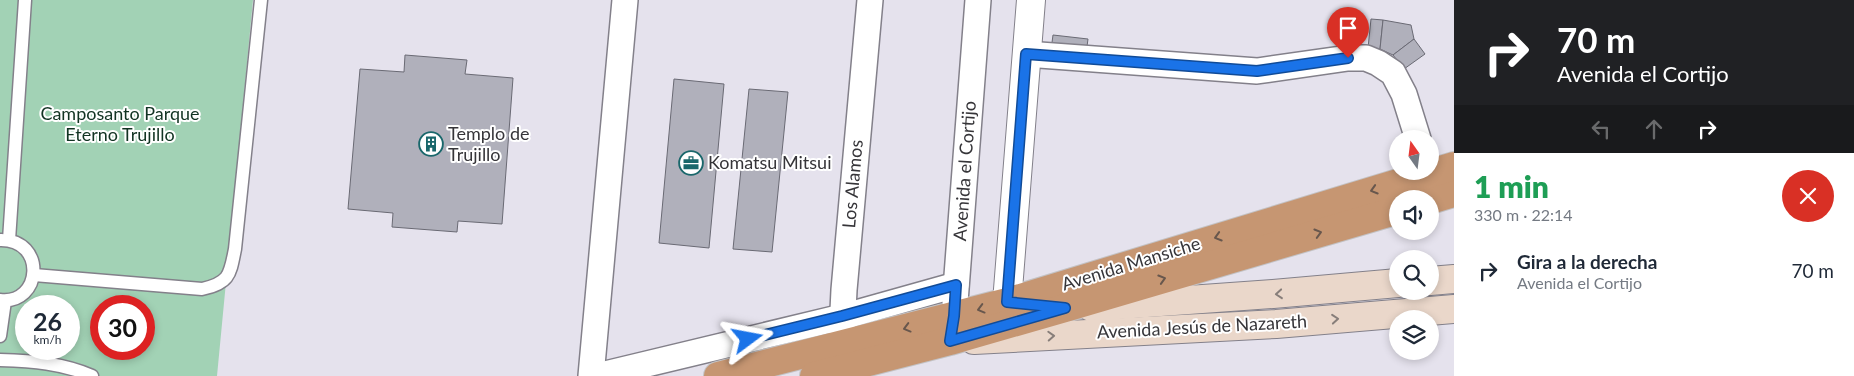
<!DOCTYPE html>
<html lang="es">
<meta charset="utf-8">
<style>
:root{--surface:#fff;--page:#f2f2f3;--text:#1f2937;--muted:#747a83}
body{margin:0;font-family:Lato,sans-serif;background:var(--page);color:var(--text);height:100vh;display:flex;flex-direction:column;font-size:19px;white-space:nowrap}
*{box-sizing:border-box;margin:0}
p{font-size:16px;color:var(--muted)}
.icon{flex:none;width:28px;height:28px;fill:none;stroke:currentColor;stroke-width:2;stroke-linecap:round;stroke-linejoin:round}
.map{position:relative;flex:1;overflow:hidden}
.side{display:flex;flex-direction:column;background:var(--surface);width:400px}
.side>*{flex:none}
.top-card{background:#202124;color:#fff;overflow:hidden}
.needle{width:32px;rotate:346deg}
.controls{position:absolute;left:1389px;top:130px;display:grid;gap:10px}
.controls a{display:grid;place-items:center;width:50px;height:50px;border-radius:50%;background:var(--surface);box-shadow:0 2px 8px #0003;font-size:25px}
.speed{position:absolute;left:15px;top:295px;display:flex;gap:10px;font-size:25px;font-weight:700;text-align:center}
.speed>*{display:grid;place-content:center;width:65px;height:65px;border-radius:50%;background:var(--surface);box-shadow:0 2px 8px #0003;line-height:1}
.speed small{font-size:12px;font-weight:400}
.speed .limit{border:8px solid #d22;background:#fff;color:#111}
.pin{position:absolute;display:grid;place-items:center;width:42px;height:42px;color:#fff;margin:-51px -21px;border-radius:50% 50% 50% 0;rotate:-45deg;box-shadow:0 0 5px #0007}
.pin .icon{rotate:45deg}
.me{position:absolute;width:55px;margin:-28px;rotate:77deg;stroke-linejoin:round;filter:drop-shadow(0 0 4px #0008)}
.turn{display:flex;align-items:center;gap:18px;height:105px;padding:0 20px;font-size:22px}
.turn .icon{width:65px;height:65px;stroke-width:2.5}
.turn b{display:block;font-size:35px;line-height:42px}
.lanes{display:flex;align-items:center;height:48px;padding:0 20px;background:#0003;justify-content:center;gap:25px;direction:ltr}
.lanes .off{opacity:.35}
.round{display:grid;place-items:center;flex:none;width:52px;height:52px;border-radius:26px;background:var(--page)}
.overview{display:flex;align-items:center;justify-content:space-between;height:85px;padding:0 20px}
h1{font-size:30px;font-weight:800;line-height:38px;color:#1e9e55}
ul{padding:0;list-style:none}
li{display:flex;align-items:center;gap:15px;height:65px;padding:0 20px}
li div{flex:1}
li b{display:block;font-size:19px}
li em{font-style:normal}
main{display:flex;flex:1;min-height:0}
.map>svg:first-child{display:block}
</style>
<main>
<div class="map">
<svg width="1454" height="376" viewBox="0 0 1454 376">
<rect width="100%" height="100%" fill="#e5e2ed"/>
<path fill="#a2d2b5" fill-rule="evenodd" d="M 0,0 L 253,0 L 217,376 L 0,376 ZM 26,306 L 69,306 L 69,349 L 26,349 ZM 101,306 L 144,306 L 144,349 L 101,349 Z"/>
<g fill="#b0b0bb" stroke="#6a6a74">
<polygon points="1371,19 1383,20 1380,49 1368,48"/>
<polygon points="1383,20 1411,25 1414,39 1393,55 1380,49"/>
<polygon points="1053,35 1088,39 1086,54 1051,50"/>
<polygon points="1414,39 1425,54 1404,69 1393,55"/>
<polygon points="405,55 467,60 465,74 513,78 502,224 458,221 457,232 392,227 393,213 348,209 360,69 404,72"/>
<polygon points="674,79 724,84 709,248 659,243"/>
<polygon points="749,89 788,92 772,252 733,249"/>
</g>
<g fill="none" stroke-linecap="round" stroke-linejoin="round">
<g stroke="#83808a" stroke-width="15">
<g id="service">
<path d="M 0,240 C 47,239 42,305 0,300"/>
<polyline points="9,240 25,0"/>
<path d="M 34,275 L 202,289 C 230,283 230,274 235,249 L 261,0"/>
<polyline points="0,336 5,301"/>
<path d="M 0,360 C 32,361 62,363 92,376"/>
</g>
</g>
<g stroke="#83808a" stroke-width="28">
<g id="minor">
<polyline points="1026,54 1257,71 1348,58 1366,58 1378,63 1393,73 1404,94 1418,139"/>
<polyline points="955,302 978,0"/>
<polyline points="842,331 844,290 870,0"/>
<polyline points="591,376 625,0"/>
<polyline points="597,376 842,317 956,285"/>
</g>
</g>
<g stroke="#83808a" stroke-width="30">
<polyline id="tertiary" points="1007,302 1031,0"/>
</g>
<g stroke="#83808a" stroke-width="30">
<g id="secondary">
<polyline points="1430,281 1454,279"/>
<polyline points="1091,307 1273,294 1398,283"/>
<polyline points="974,340 1276,324 1454,309"/>
</g>
</g>
<g stroke="#c3c2c4" stroke-width="30">
<g id="trunk">
<polyline points="1430,200 1454,193"/>
<polyline points="718,376 1007,302 1454,166"/>
<polyline points="814,376 950,341 1065,308 1398,210"/>
</g>
</g>
<use href="#service" stroke="#fff" stroke-width="12"/>
<use href="#minor" stroke="#fff" stroke-width="25"/>
<use href="#tertiary" stroke="#fff" stroke-width="28"/>
<use href="#secondary" stroke="#ead7ca" stroke-width="28"/>
<use href="#trunk" stroke="#c69672" stroke-width="28"/>
</g>
<defs><path id="oneway-chevron" d="M-2-3.5L2.5 0L-2 3.5" fill="none" stroke-width="1.6" stroke-linecap="round" stroke-linejoin="round" transform="scale(1.25)"/></defs>
<g stroke="#68574d">
<use href="#oneway-chevron" transform="translate(1374 190) rotate(163)"/>
<use href="#oneway-chevron" transform="translate(1318 233) rotate(-16)"/>
<use href="#oneway-chevron" transform="translate(1218 237) rotate(163)"/>
<use href="#oneway-chevron" transform="translate(1162 279) rotate(-17)"/>
<use href="#oneway-chevron" transform="translate(981 309) rotate(165)"/>
<use href="#oneway-chevron" transform="translate(907 328) rotate(165)"/>
</g>
<g stroke="#877e7a">
<use href="#oneway-chevron" transform="translate(1279 294) rotate(175)"/>
<use href="#oneway-chevron" transform="translate(1335 319) rotate(-5)"/>
<use href="#oneway-chevron" transform="translate(1051 336) rotate(-3)"/>
</g>
<g fill="none" stroke-linecap="round" stroke-linejoin="round">
<g stroke="#114b97" stroke-width="12">
<polyline id="route" points="748,339 842,316 956,285 954,316 950,341 1065,308 1007,302 1026,54 1257,71 1348,58"/>
</g>
<use href="#route" stroke="#1a73e8" stroke-width="9"/>
</g>
<defs>
<g id="building-ring" transform="scale(1.25)"><circle r="9.5" fill="#fff" stroke="#19676b" stroke-width="1.5"/><path d="M-4-6H4V6H1V3H-1V6H-4ZM-2.5-4.3h1.7v1.8h-1.7ZM.8-4.3h1.7v1.8H.8ZM-2.5-1h1.7V.8h-1.7ZM.8-1h1.7V.8H.8Z" fill="#19676b"/></g>
<g id="office-ring" transform="scale(1.25)"><circle r="9.5" fill="#fff" stroke="#19676b" stroke-width="1.5"/><path d="M-6-3h4V-5.5h4V-3h4V5H-6ZM-1-4.5V-3h2v-1.5ZM-6 0V1H6V0Z" fill="#19676b"/></g>
</defs>
<g fill-rule="evenodd">
<use href="#building-ring" x="431" y="144"/>
<use href="#office-ring" x="691" y="163"/>
</g>
<g text-anchor="middle" stroke-width="4" stroke-linejoin="round" paint-order="stroke">
<g font-size="18" fill="#132" stroke="#fff">
<text x="120" y="120">Camposanto Parque<tspan x="120" dy="21">Eterno Trujillo</tspan></text>
</g>
<g font-size="18" fill="#363539" stroke="#fff" text-anchor="start">
<text x="448" y="140">Templo de<tspan x="448" dy="21">Trujillo</tspan></text>
<text x="708" y="169">Komatsu Mitsui</text>
</g>
<g font-size="18" fill="#363539" stroke="#fff">
<text transform="translate(965 171) rotate(-86)" y="6">Avenida el Cortijo</text>
<text transform="translate(853 184) rotate(-85)" y="6">Los Alamos</text>
<text transform="translate(1131 264) rotate(-17)" y="6">Avenida Mansiche</text>
<text transform="translate(1202 327) rotate(-3)" y="6">Avenida Jesús de Nazareth</text>
</g>
</g>
</svg>
<div class="controls">
<a><svg class="needle" viewBox="-14 -14 28 28"><path d="M0-13l5 13h-10z" fill="#e53935"/><path d="M0 13l5-13h-10z" fill="#747a83"/></svg></a>
<a><svg class="icon" aria-label="sound" viewBox="0 0 24 24"><path d="M4 9h4l5-4v14l-5-4H4zM17 9q2 3 0 6"/></svg></a>
<a><svg class="icon" aria-label="search" viewBox="0 0 24 24"><circle cx="10" cy="10" r="6"/><path d="M15 15l6 6"/></svg></a>
<a><svg class="icon" aria-label="layers" viewBox="0 0 24 24"><path d="M12 4l9 5-9 5-9-5zM3 14l9 5 9-5"/></svg></a>
</div>
<div class="speed"><div>26<small>km/h</small></div><div class="limit">30</div></div>
<div class="pin" style="left:1348px;top:58px;background:#d93025"><svg class="icon" aria-label="arrive" viewBox="0 0 24 24"><path d="M6 21V4h12l-3 4 3 4H6"/></svg></div>
<svg class="me" style="left:748px;top:339px" viewBox="-20 -20 40 40"><path d="M0-17L14 15 0 8-14 15z" fill="#1a73e8" stroke="#fff" stroke-width="4"/></svg>
</div>
<section class="side">
<div class="top-card">
<div class="turn"><svg class="icon" aria-label="right" viewBox="0 0 24 24"><path d="M7 20v-9h11M14 6l5 5-5 5"/></svg><div><b>70 m</b>Avenida el Cortijo</div></div>
<div class="lanes"><svg class="icon off" aria-label="left" viewBox="0 0 24 24"><path d="M17 20v-9H6M10 6l-5 5 5 5"/></svg><svg class="icon off" aria-label="ahead" viewBox="0 0 24 24"><path d="M12 20V5M6 11l6-6 6 6"/></svg><svg class="icon" aria-label="right" viewBox="0 0 24 24"><path d="M7 20v-9h11M14 6l5 5-5 5"/></svg></div>
</div>
<div class="overview"><div><h1>1 min</h1><p>330 m · 22:14</p></div><a class="round" style="background:#d93025;color:#fff"><svg class="icon" aria-label="close" viewBox="0 0 24 24"><path d="M6 6l12 12M18 6L6 18"/></svg></a></div>
<ul>
<li><svg class="icon" aria-label="right" viewBox="0 0 24 24"><path d="M7 20v-9h11M14 6l5 5-5 5"/></svg><div><b>Gira a la derecha</b><p>Avenida el Cortijo</p></div><em>70 m</em></li>
</ul>
</section>
</main>
